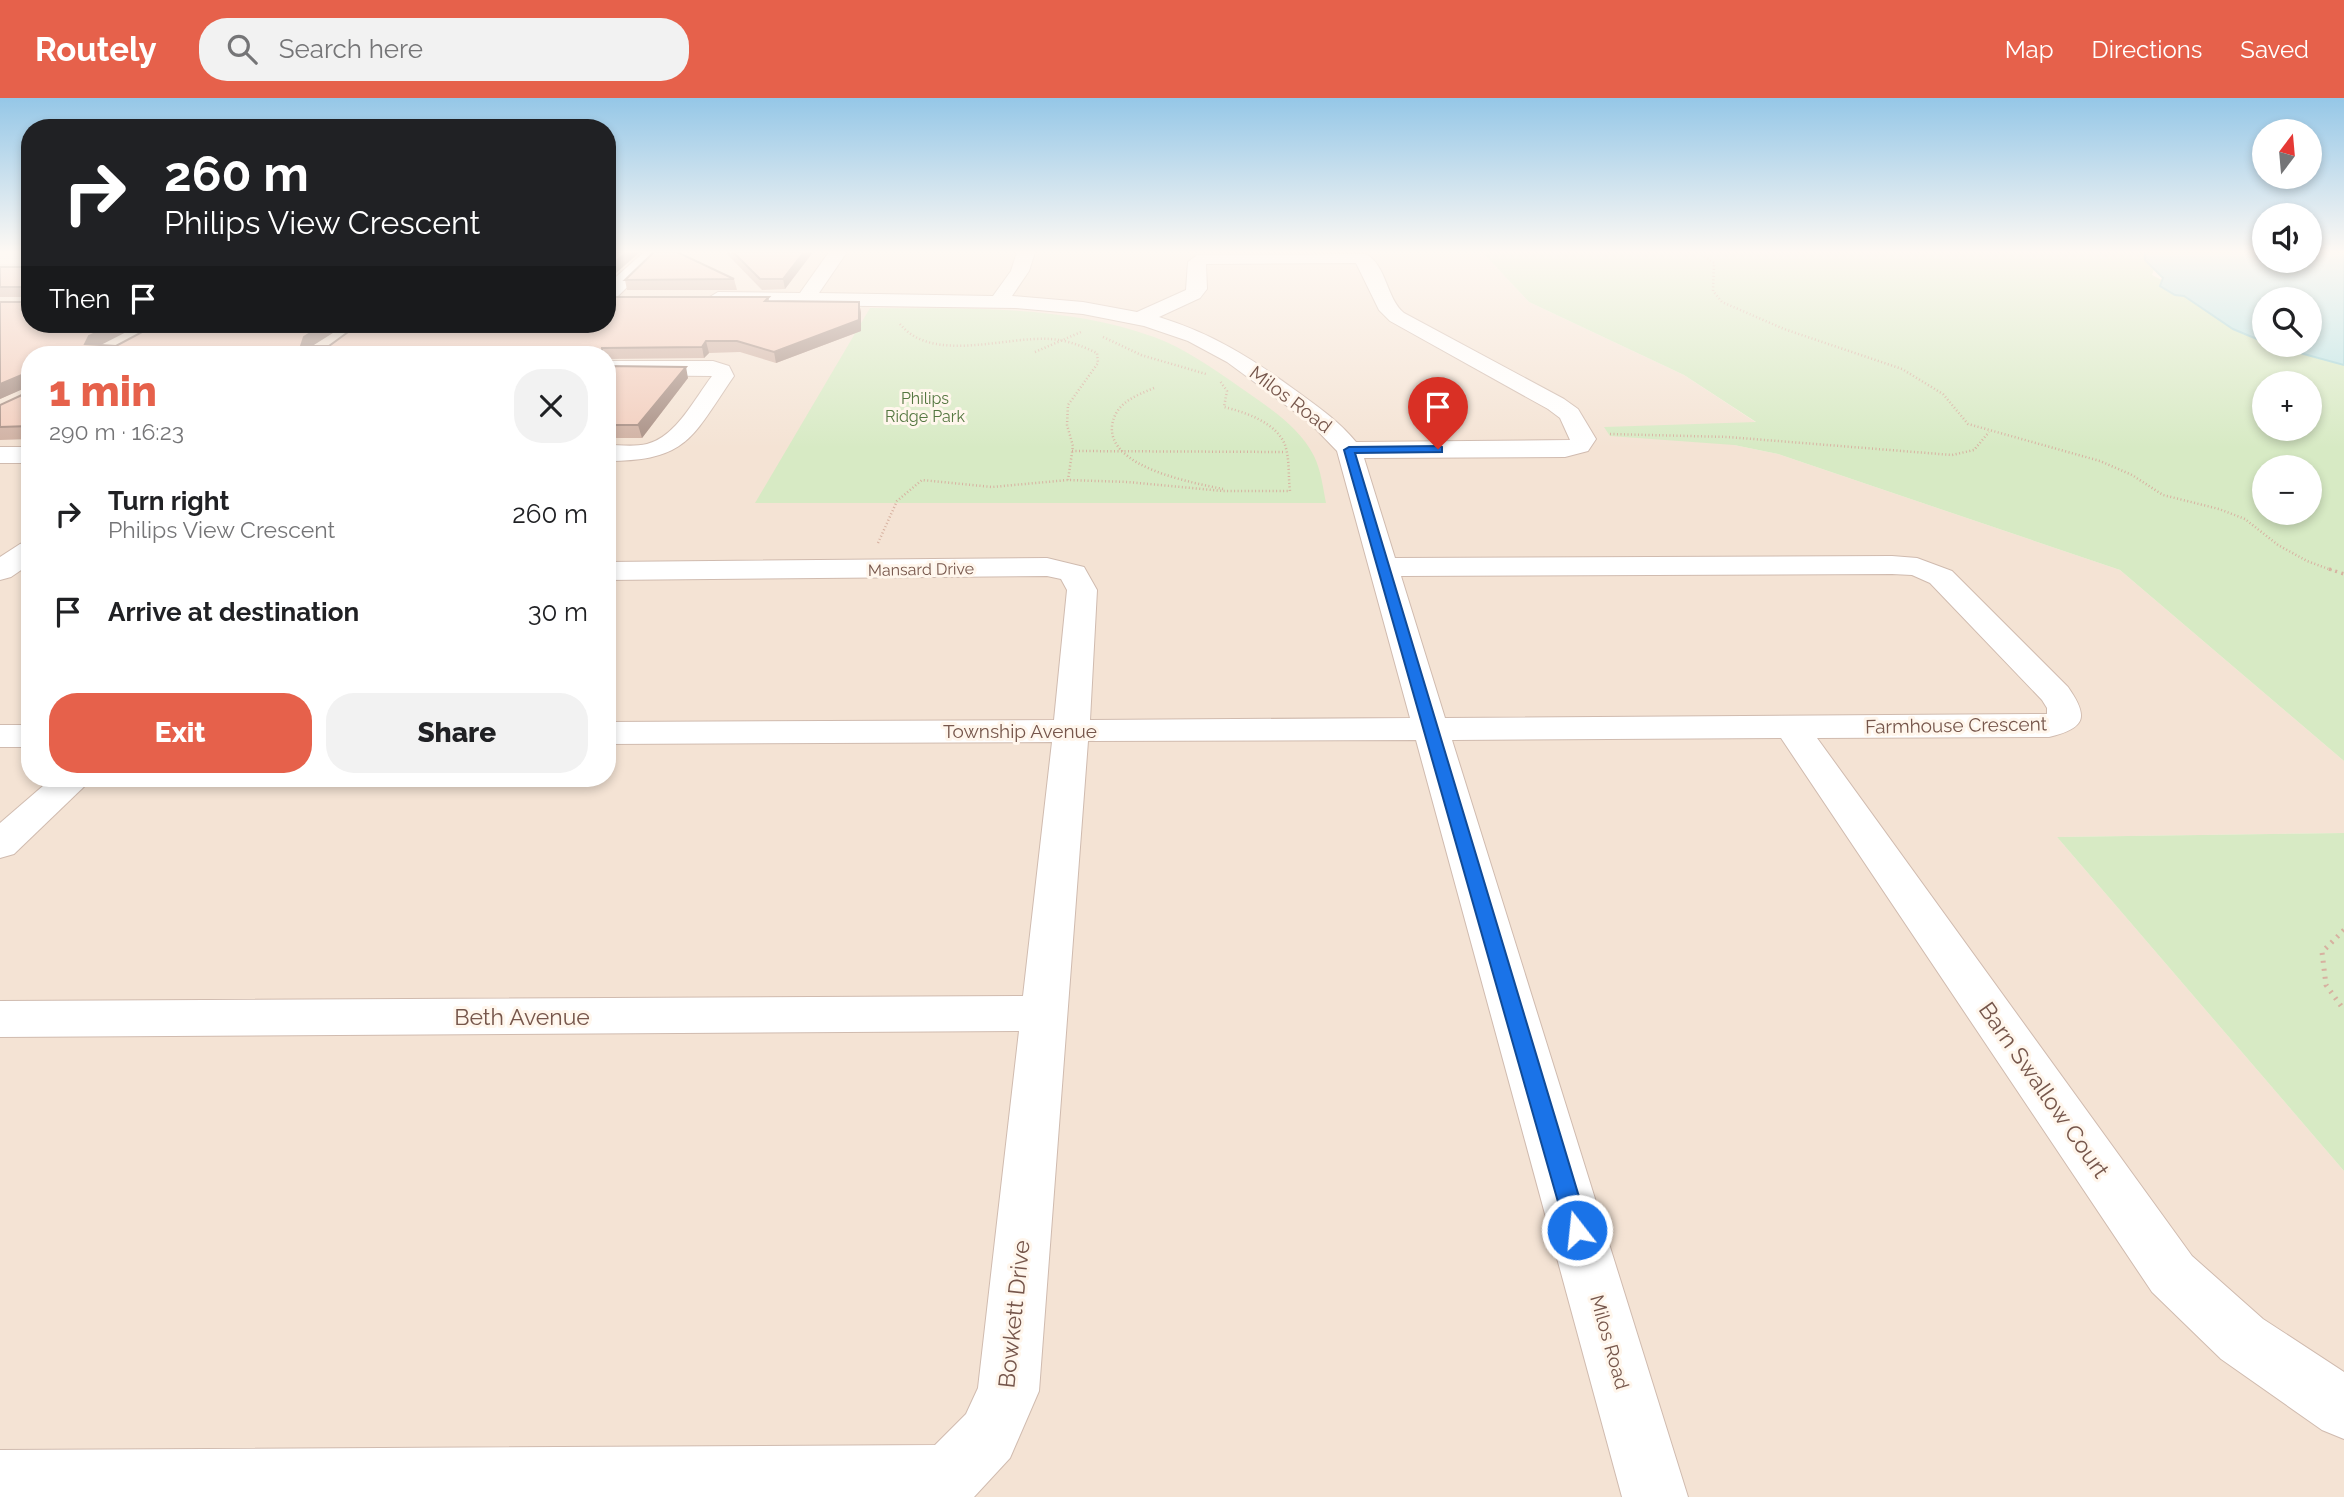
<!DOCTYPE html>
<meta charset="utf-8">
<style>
:root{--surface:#fff;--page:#f2f2f2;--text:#202124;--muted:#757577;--accent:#e6614b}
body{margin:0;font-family:Raleway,sans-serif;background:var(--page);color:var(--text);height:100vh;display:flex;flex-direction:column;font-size:26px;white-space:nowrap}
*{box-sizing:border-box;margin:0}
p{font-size:23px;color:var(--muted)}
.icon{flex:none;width:38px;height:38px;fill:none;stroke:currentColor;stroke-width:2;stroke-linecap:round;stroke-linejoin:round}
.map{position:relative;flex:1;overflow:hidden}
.drawer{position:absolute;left:21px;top:248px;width:595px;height:441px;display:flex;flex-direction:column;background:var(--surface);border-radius:28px;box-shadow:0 4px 10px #0003}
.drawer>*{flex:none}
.hud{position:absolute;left:21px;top:21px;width:595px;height:214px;border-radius:28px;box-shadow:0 4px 10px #0003;background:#202124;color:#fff;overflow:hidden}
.needle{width:46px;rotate:16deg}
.tools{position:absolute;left:2252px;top:21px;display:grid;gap:14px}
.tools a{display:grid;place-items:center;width:70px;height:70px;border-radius:50%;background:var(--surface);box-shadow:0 4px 10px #0003;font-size:35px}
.pin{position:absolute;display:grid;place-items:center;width:60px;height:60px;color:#fff;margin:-72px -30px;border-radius:50% 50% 50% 0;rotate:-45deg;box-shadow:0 0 7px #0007}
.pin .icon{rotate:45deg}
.me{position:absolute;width:77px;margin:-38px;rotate:344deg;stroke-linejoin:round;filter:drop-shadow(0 0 5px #0008)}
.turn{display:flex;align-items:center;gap:24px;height:147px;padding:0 28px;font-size:32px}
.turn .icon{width:91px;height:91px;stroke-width:2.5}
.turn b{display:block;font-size:49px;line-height:60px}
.then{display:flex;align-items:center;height:66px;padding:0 28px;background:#0003;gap:14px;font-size:26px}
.round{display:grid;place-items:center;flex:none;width:74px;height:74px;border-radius:28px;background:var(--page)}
.summary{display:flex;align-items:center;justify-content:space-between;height:119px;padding:0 28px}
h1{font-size:42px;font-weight:800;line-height:52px;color:var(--accent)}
.cta{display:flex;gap:14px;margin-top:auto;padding:14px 28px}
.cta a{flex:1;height:80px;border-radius:28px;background:var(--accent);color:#fff;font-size:28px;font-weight:800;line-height:80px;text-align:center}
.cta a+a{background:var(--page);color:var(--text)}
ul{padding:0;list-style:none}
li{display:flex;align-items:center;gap:21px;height:98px;padding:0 28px}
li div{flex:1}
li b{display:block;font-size:26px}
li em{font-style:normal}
header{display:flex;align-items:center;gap:42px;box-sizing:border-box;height:98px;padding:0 35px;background:var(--accent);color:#fff}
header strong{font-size:33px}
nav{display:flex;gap:38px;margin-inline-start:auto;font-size:24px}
.search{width:490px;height:63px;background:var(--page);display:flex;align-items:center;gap:18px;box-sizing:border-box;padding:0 24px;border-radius:28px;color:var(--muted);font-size:26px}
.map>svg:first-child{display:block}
</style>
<header>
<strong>Routely</strong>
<div class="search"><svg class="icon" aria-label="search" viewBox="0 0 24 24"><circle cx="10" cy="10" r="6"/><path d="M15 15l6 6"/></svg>Search here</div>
<nav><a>Map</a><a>Directions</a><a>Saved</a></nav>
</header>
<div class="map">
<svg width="2344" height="1399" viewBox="0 0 2344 1399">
<rect width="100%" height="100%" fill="#fcf2e6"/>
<path fill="#f4e3d4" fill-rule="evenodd" d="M 607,154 L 1482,154 L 1529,204 L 1684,277 L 1757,325 L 1734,347 L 1778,356 L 2120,472 L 2344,663 L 2344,735 L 2057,739 L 2344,1073 L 2344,1399 L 0,1399 L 0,166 L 30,165 L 30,226 L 607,226 ZM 30,257 L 607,257 L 607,681 L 30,681 Z"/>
<g fill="#d7eac4" fill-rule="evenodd">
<path d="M 1482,154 L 2159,154 L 2152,177 L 2218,211 L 2252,239 L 2264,242 L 2264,247 L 2283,247 L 2344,262 L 2344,663 L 2120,472 L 1778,356 L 1734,347 L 1610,338 L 1604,329 L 1756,324 L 1684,277 L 1529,204 ZM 2264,285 L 2310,285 L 2310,331 L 2264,331 ZM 2264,369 L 2310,369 L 2310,415 L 2264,415 Z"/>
<path d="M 870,210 C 964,211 1064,206 1154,239 C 1186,251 1214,271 1241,290 C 1268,309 1299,328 1314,358 C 1321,372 1323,390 1326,405 L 755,405 Z"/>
<polygon points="2344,735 2344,1073 2057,739"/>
</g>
<polygon fill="#bae4e6" stroke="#a0d4d8" stroke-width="2" points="2145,154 2264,154 2264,163 2310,163 2310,154 2344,154 2344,267 2271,247 2310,247 2310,201 2264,201 2264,244 2233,231 2184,198 2175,197 2160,188 2163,180 2145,162"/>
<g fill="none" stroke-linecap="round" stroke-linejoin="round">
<g stroke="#d0bbaf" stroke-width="2">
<g id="minor">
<polygon points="644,154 663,154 614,202 607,204 607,187"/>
<path d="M 829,154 L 847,154 L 819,195 L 993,198 L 1011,173 L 1017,154 L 1035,154 L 1029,173 L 1012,198 L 1083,204 L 1137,214 L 1186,192 L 1188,164 L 1197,157 L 1366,156 C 1387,168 1386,200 1404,215 L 1564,301 L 1578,311 L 1596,341 L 1588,353 L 1565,359 L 1364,360 L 1395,460 L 1892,458 L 1917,460 L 1952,473 L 2068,589 C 2089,619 2086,630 2049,639 L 1817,640 L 2192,1158 L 2263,1221 L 2344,1274 L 2344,1341 L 2322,1332 L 2221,1261 L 2152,1194 L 1781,640 L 1452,642 L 1688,1399 L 1622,1399 L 1416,642 L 1088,643 L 1039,1293 L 1010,1360 L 974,1399 L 0,1399 L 0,1352 L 935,1347 L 966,1316 L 978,1290 L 1019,933 L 0,939 L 0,903 L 1023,898 L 1052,644 L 607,646 L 607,624 L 1054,622 L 1067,492 L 1061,481 L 1047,478 L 607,482 L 607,464 L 1047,460 L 1084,469 L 1097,492 L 1090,622 L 1410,620 L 1337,353 L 1310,325 L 1227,264 L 1188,243 L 1144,228 L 1083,216 L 1016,210 L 718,206 L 708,200 L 718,194 L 800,195 ZM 1356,165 L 1379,212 L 1390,223 L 1548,311 L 1560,320 L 1570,342 L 1356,344 C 1339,323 1317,308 1295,292 C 1250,259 1213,236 1159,219 L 1200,200 L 1207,191 L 1206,166 ZM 1892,476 L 1912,477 L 1930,485 L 2042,602 L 2047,610 L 2047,616 L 1445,620 L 1401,478 Z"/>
<path d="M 607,263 L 713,263 L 729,268 L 734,278 C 692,339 688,363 607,363 L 607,347 C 620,347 634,349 647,346 C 676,339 695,300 712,278 L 607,277 Z"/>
<rect x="0" y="349" width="30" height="16"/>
<polygon points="30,443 30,466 11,479 0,482 0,459 20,446"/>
<rect x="0" y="627" width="30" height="22"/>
<polygon points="51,681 92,681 14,756 0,760 0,725"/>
</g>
</g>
<g stroke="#d7b1a0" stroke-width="2.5" stroke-dasharray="1 2.5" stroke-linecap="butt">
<polyline points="1699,154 1714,165 1713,193 1722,204 1784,231 1902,271 1943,296 1968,326 2100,363 2132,377 2163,397 2219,411 2245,421 2278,447 2307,463 2334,473"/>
<path d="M 900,226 C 932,266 1006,238 1050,241 C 1067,242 1082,248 1097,255 L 1098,265 L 1068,307 L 1067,327 L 1073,348 L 1068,382"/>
<polyline points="1103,239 1141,257 1206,276"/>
<polyline points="1035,254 1081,234"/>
<path d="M 1154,290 C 1135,298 1115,305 1112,328 C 1108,370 1194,385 1223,391"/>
<polyline points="1610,336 1728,339 1952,357 1974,352 1989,334"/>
<polyline points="1072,353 1285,354"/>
<path d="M 878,445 L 897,403 L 922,382 L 992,389 L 1068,382 L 1128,384 L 1223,393 L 1290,393 C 1288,378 1290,362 1285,347 C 1277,325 1245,314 1224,309 L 1227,293 L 1220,283"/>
</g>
<polyline stroke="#d7b1a0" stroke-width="3.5" stroke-dasharray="2 4.5" stroke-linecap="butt" points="2329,471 2344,476"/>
<polyline stroke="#d7b1a0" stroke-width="5" stroke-dasharray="2 6" stroke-linecap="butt" points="2344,832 2322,854 2326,887 2344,912"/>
<use href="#minor" fill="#fff" fill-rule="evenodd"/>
</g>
<g fill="#d0b1a3">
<polygon points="725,154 813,154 785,191 762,192"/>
<polygon points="0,169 100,247 116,248 157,226 347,226 312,248 329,248 769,199 769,204 859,204 861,215 861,233 776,265 740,254 709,255 704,260 607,261 607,257 30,257 30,341 0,342 0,307 24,296 24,290 0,301 0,204 26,204 26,199 0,199"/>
<polygon points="734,181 737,192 627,192 625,182"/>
<polygon points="607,268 688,280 642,340 607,340"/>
</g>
<g fill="#a99085">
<polygon points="627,154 640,154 607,183 607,171"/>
<polygon points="804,154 813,154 785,191 783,181"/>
<polygon points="859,204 861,215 861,233 776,265 774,254"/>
<polygon points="115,226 142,226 95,250 85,246 89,238"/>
<polygon points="325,226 347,226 309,250 301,248 304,239"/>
<polygon points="706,243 709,255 704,260 702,249"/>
<polygon points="686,269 688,280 642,340 638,327"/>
<polygon points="24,276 30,288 0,301 0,286"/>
</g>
<g fill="#f2cebe" stroke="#a99085" stroke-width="2">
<polygon points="607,154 627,154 607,171"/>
<polygon points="654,154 677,154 734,181 625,182"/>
<polygon points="733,154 804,154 783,181 760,181"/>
<polygon points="0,169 30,169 30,226 115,226 89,238 85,246 116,248 157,226 325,226 304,239 301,248 329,248 359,226 607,226 607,199 769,199 765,203 859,204 859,222 774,254 737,243 706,243 702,249 602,250 602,257 30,257 30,328 0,329 0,307 24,296 24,276 0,286 0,204 26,204 26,189 0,189"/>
<polygon points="607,268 686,269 638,327 607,327"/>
</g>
<linearGradient id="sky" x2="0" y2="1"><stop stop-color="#95c7e7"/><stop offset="0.44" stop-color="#fef9f4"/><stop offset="1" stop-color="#fef9f4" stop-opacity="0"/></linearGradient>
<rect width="2344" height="350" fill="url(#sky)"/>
<polygon fill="#1a73e8" stroke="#114b97" stroke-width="2" points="1438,348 1442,349 1442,354 1355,355 1589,1132 1585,1139 1577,1142 1569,1139 1566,1132 1344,352 1349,349"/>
<g text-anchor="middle" stroke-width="6" stroke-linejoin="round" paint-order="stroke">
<g font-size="16" fill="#547640" stroke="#fff6ec">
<text x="925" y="306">Philips<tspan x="925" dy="18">Ridge Park</tspan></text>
</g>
<g font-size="16" fill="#76564b" stroke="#fff6ec">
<text transform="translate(921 471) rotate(-1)" y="6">Mansard Drive</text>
</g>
<g font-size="19" fill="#76564b" stroke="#fff6ec">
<text transform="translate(1291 301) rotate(37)" y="7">Milos Road</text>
<text transform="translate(1956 627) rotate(-1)" y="7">Farmhouse Crescent</text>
<text x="1020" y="640">Township Avenue</text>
<text transform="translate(1610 1244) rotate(74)" y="7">Milos Road</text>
</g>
<g font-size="23" fill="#76564b" stroke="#fff6ec">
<text x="522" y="927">Beth Avenue</text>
<text transform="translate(2044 992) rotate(55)" y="8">Barn Swallow Court</text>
<text transform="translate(1014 1216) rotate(-84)" y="8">Bowkett Drive</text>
</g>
</g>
</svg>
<div class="tools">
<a><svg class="needle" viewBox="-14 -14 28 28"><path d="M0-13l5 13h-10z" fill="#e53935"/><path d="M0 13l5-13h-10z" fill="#757577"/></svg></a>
<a><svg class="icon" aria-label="sound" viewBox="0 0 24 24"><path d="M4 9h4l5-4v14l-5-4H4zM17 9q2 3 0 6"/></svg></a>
<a><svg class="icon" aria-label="search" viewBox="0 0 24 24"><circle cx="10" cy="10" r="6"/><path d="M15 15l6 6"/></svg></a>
<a>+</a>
<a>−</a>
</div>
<div class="pin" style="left:1438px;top:351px;background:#d93025"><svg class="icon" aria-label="arrive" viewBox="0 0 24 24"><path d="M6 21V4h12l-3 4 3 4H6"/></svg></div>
<svg class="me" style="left:1577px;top:1132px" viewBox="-20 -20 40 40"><circle r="17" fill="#1a73e8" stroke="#fff" stroke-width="3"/><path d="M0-11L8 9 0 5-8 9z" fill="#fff"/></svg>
<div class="hud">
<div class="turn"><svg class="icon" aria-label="right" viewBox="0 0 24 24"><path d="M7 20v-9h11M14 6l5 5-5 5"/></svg><div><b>260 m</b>Philips View Crescent</div></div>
<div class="then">Then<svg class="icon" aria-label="arrive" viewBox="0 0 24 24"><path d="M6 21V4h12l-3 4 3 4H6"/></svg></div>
</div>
<section class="drawer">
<div class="summary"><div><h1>1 min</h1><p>290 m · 16:23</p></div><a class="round"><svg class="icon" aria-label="close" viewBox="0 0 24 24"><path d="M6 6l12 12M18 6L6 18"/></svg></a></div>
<ul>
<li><svg class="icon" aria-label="right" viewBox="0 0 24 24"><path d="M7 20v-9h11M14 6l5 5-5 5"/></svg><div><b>Turn right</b><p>Philips View Crescent</p></div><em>260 m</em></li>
<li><svg class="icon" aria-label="arrive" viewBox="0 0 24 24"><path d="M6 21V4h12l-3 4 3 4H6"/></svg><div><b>Arrive at destination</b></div><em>30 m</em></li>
</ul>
<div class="cta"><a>Exit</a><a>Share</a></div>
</section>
</div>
